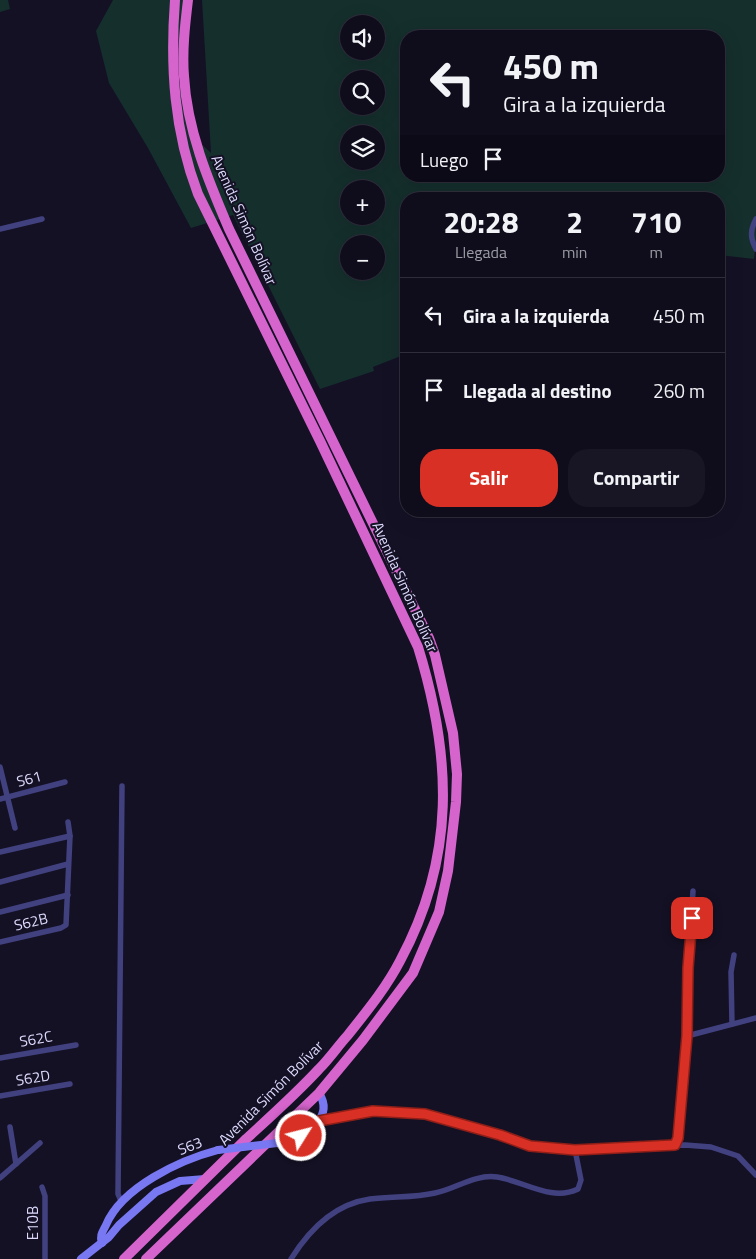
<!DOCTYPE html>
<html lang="es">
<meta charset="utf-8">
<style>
:root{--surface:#0f0d1c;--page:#181625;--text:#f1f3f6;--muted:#9b9ca3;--line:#2f2d3b;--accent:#d93025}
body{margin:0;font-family:"Titillium Web",sans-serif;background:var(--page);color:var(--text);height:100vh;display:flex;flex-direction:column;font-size:19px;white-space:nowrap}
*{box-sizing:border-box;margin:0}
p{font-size:16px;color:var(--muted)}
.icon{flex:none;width:28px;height:28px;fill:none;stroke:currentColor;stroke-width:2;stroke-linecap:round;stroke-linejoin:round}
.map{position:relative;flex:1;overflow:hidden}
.sheet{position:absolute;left:400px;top:192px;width:325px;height:325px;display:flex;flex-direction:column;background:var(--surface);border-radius:20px;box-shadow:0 5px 20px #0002,0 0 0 1px var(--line)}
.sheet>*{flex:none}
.guide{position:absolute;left:400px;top:30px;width:325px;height:152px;border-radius:20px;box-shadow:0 5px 20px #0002,0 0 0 1px var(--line);background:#0f0d1c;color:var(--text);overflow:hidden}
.tools{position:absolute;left:340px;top:15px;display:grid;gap:10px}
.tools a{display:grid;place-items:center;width:45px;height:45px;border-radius:50%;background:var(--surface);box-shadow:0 5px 20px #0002,0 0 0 1px var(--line);font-size:25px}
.pin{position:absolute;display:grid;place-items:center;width:42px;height:42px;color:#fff;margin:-21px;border-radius:10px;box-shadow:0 2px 8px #0006}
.me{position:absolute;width:55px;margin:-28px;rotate:54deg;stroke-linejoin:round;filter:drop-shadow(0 0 4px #0008)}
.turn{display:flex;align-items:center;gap:18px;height:105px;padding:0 20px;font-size:22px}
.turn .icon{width:65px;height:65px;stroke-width:2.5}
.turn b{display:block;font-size:35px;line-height:42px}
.then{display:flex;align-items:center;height:48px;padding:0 20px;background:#0003;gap:10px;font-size:19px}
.eta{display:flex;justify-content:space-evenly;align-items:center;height:85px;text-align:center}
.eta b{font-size:30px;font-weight:700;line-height:35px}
.action{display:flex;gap:10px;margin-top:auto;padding:10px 20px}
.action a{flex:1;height:58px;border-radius:20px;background:var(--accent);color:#fff;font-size:20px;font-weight:700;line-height:58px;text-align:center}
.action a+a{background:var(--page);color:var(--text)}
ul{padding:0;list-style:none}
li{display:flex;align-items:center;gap:15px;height:75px;padding:0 20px;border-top:1px solid var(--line)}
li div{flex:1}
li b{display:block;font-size:19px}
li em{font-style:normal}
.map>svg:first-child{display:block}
</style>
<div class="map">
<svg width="756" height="1259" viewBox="0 0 756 1259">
<rect width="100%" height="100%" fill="#141125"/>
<g fill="#152f2d" fill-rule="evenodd">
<polygon points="0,0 8,0 10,9 0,12"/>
<path d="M 113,0 L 188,0 L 178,79 L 197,140 L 211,153 L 202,0 L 756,0 L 756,241 L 754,259 L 719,255 L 719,199 L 406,199 L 406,354 L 373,367 L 374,371 L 320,389 L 233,215 L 191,228 L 148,148 L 109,83 L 96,31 ZM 349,24 L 376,24 L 376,51 L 349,51 ZM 406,36 L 719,36 L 719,176 L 406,176 ZM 349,79 L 376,79 L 376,106 L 349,106 ZM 349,134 L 376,134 L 376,161 L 349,161 ZM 349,189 L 376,189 L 376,216 L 349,216 ZM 349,244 L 376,244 L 376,271 L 349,271 Z"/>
</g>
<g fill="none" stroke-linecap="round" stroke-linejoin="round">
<g stroke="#424180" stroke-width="5.5">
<path d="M 756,219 C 750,230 750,238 756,249"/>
<polyline points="0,229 42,219"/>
<polyline points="0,767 15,828"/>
<polyline points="0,799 65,782"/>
<polyline points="0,852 70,836"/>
<polyline points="0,882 68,864"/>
<polyline points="0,912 68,895"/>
<polyline points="0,942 61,928 66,925 70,836 68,822"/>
<polyline points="732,1024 731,972 734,955"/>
<polyline points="687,1036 756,1018"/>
<polyline points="0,1058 76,1045"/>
<polyline points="0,1096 70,1084"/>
<polyline points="319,1121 373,1111 425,1114 500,1135 530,1146 575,1150 685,1145 711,1147 738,1156 756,1175"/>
<polyline points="10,1127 16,1164"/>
<polyline points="675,1145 678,1138 687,1036 688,968 693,891"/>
<polyline points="0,1178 40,1143"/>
<polyline points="42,1187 45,1196 45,1259"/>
<polyline points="121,1201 118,1194 122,786"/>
<path d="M 291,1259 C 309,1230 335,1204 370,1199 C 392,1196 414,1198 435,1193 C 456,1189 474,1174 497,1177 C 524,1181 551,1202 578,1189 L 581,1180 L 575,1150"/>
</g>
<g stroke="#7978f3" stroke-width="8">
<path d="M 286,1142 C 306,1133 335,1118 319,1093"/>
<path d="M 102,1243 C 99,1236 103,1231 106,1225 C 122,1187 180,1160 218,1150"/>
<polyline points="81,1259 109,1237 119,1225 156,1192 180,1181 205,1179"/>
</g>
<g stroke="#d664cd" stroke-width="10">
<path d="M 124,1259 C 165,1219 205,1179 245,1140 C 270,1117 296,1094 319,1069 C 329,1059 338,1046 348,1035 C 367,1011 386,988 400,961 C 456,857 452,757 418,647 L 320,441 L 198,194 C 174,131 170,67 175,0"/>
<path d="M 146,1259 L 319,1093 L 363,1040 L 413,973 L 439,912 L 448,871 L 456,802 L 457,774 L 453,733 L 435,655 L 429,638 L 229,229 C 208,180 187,130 184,76 C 182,51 185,25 188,0"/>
</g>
<polyline stroke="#7978f3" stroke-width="8" points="218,1150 286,1142"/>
</g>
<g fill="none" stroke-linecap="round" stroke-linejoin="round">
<g stroke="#8d1f18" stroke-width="12">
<polyline id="route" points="301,1136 319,1121 373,1111 425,1114 500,1135 530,1146 575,1150 675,1145 678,1138 687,1036 688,968 692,918"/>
</g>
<use href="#route" stroke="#d93025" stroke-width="9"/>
</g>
<g text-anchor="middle" stroke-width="4" stroke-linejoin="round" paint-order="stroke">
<g font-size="15" fill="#dcd9fc" stroke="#141125">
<text transform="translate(244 220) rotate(66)" y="5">Avenida Simón Bolívar</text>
<text transform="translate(405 587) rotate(66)" y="5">Avenida Simón Bolívar</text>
<text transform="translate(29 779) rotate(-15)" y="5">S61</text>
<text transform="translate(31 922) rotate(-13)" y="5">S62B</text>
<text transform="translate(36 1039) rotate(-10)" y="5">S62C</text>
<text transform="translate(33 1078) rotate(-9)" y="5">S62D</text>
<text transform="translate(271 1093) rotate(-45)" y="5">Avenida Simón Bolívar</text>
<text transform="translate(190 1146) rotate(-21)" y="5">S63</text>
<text transform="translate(33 1223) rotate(-90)" y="5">E10B</text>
</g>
</g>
</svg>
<div class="tools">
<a><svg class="icon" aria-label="sound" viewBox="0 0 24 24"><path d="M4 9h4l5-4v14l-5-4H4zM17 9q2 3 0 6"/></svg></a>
<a><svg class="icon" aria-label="search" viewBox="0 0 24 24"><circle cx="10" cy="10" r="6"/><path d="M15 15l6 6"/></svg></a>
<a><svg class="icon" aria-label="layers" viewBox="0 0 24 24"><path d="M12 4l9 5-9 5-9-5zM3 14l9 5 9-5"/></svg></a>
<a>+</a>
<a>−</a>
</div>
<div class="pin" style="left:692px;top:918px;background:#d93025"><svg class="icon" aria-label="arrive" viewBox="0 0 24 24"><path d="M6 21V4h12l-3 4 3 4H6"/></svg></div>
<svg class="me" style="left:301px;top:1136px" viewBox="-20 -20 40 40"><circle r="17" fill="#d93025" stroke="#fff" stroke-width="3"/><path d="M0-11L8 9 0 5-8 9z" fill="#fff"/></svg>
<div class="guide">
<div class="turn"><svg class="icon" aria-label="left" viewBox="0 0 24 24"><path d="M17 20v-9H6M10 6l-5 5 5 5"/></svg><div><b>450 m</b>Gira a la izquierda</div></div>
<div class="then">Luego<svg class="icon" aria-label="arrive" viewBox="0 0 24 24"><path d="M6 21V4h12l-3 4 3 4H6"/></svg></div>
</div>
<section class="sheet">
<div class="eta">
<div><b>20:28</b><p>Llegada</p></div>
<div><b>2</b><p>min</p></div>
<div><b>710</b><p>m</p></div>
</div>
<ul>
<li><svg class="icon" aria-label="left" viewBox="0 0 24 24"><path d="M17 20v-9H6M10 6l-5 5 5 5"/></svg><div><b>Gira a la izquierda</b></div><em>450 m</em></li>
<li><svg class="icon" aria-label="arrive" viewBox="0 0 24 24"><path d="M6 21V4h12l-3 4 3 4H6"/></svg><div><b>Llegada al destino</b></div><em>260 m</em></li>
</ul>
<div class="action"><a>Salir</a><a>Compartir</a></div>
</section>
</div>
